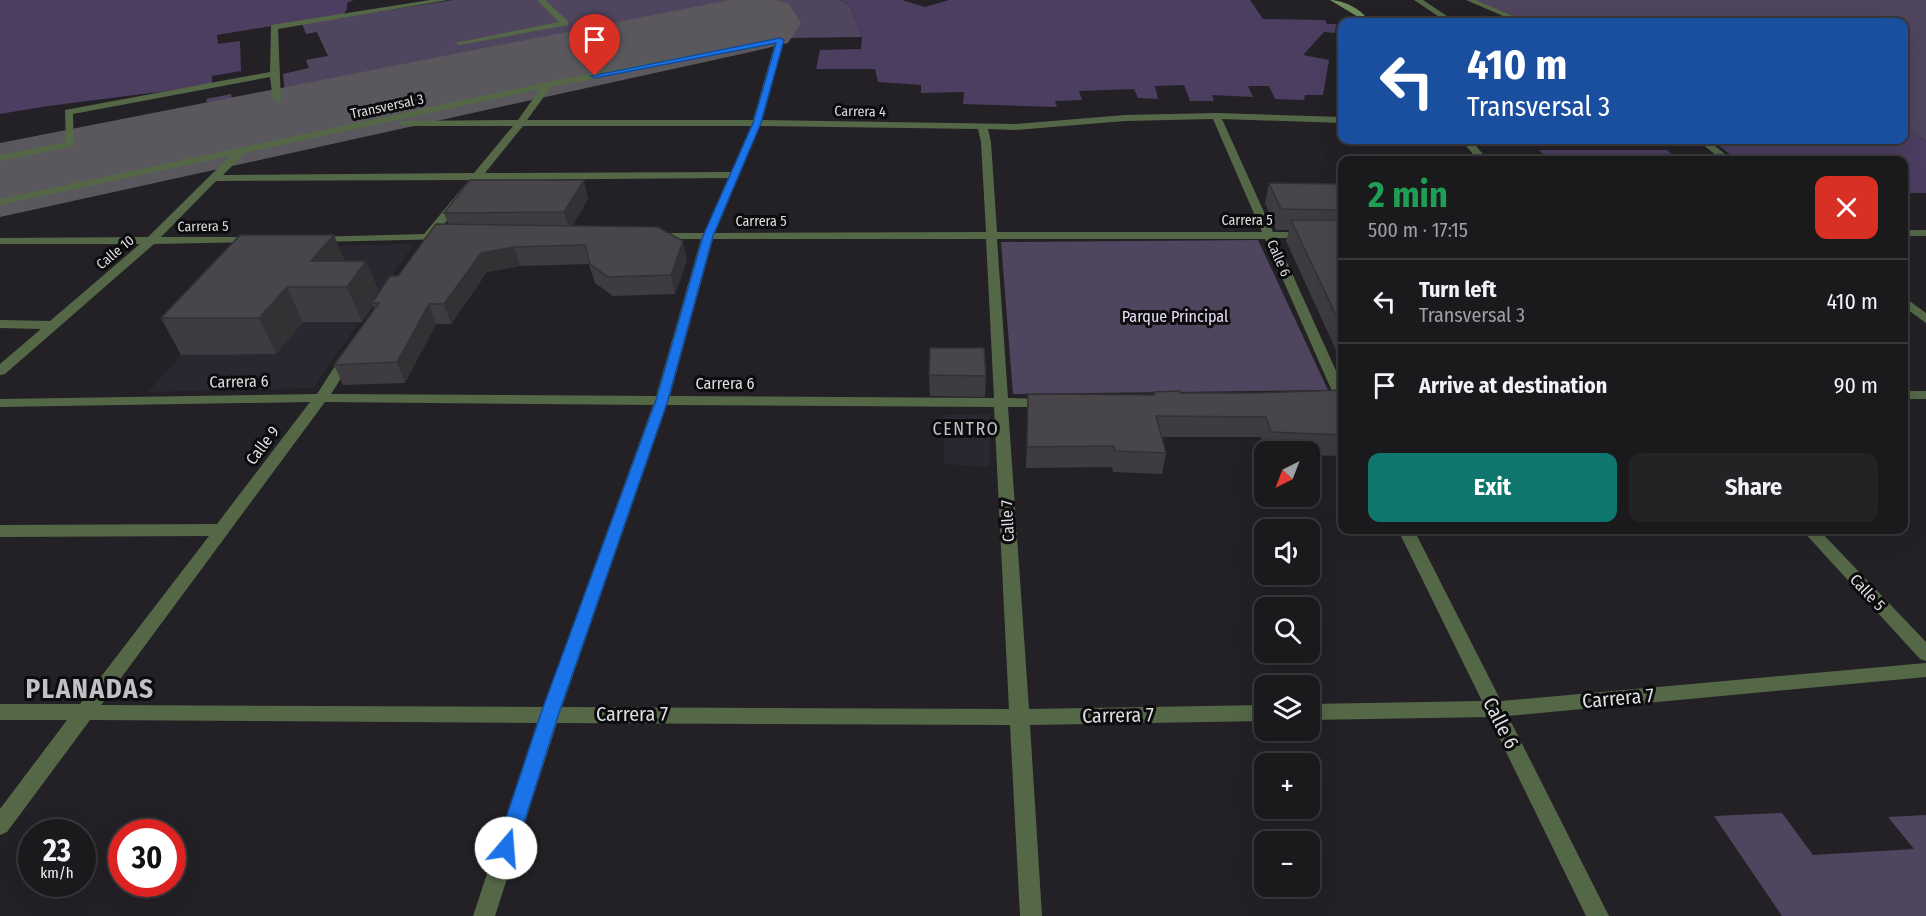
<!DOCTYPE html>
<meta charset="utf-8">
<style>
:root{--surface:#1a191c;--page:#232225;--text:#f1f3f6;--muted:#9fa0a3;--line:#38383b;--accent:#0f766e}
body{margin:0;font-family:"Fira Sans Condensed",sans-serif;background:var(--page);color:var(--text);height:100vh;display:flex;flex-direction:column;font-size:22px;white-space:nowrap}
*{box-sizing:border-box;margin:0}
p{font-size:20px;color:var(--muted)}
.icon{flex:none;width:33px;height:33px;fill:none;stroke:currentColor;stroke-width:2;stroke-linecap:round;stroke-linejoin:round}
.map{position:relative;flex:1;overflow:hidden}
.panel{position:absolute;left:1338px;top:156px;width:570px;height:378px;display:flex;flex-direction:column;background:var(--surface);border-radius:12px;box-shadow:0 6px 24px #0002,0 0 0 2px var(--line)}
.panel>*{flex:none}
.guide{position:absolute;left:1338px;top:18px;width:570px;height:126px;border-radius:12px;box-shadow:0 6px 24px #0002,0 0 0 2px var(--line);background:#1a4fa0;color:#fff;overflow:hidden}
.needle{width:39px;rotate:222deg}
.tools{position:absolute;left:1254px;top:441px;display:grid;gap:12px}
.tools a{display:grid;place-items:center;width:66px;height:66px;border-radius:12px;background:var(--surface);box-shadow:0 6px 24px #0002,0 0 0 2px var(--line);font-size:30px}
.speed{position:absolute;left:18px;top:819px;display:flex;gap:12px;font-size:30px;font-weight:700;text-align:center}
.speed>*{display:grid;place-content:center;width:78px;height:78px;border-radius:50%;background:var(--surface);box-shadow:0 6px 24px #0002,0 0 0 2px var(--line);line-height:1}
.speed small{font-size:15px;font-weight:400}
.speed .limit{border:9px solid #d22;background:#fff;color:#111}
.pin{position:absolute;display:grid;place-items:center;width:51px;height:51px;color:#fff;margin:-62px -26px;border-radius:50% 50% 50% 0;rotate:-45deg;box-shadow:0 0 6px #0007}
.pin .icon{rotate:45deg}
.me{position:absolute;width:66px;margin:-33px;rotate:18deg;stroke-linejoin:round;filter:drop-shadow(0 0 4px #0008)}
.turn{display:flex;align-items:center;gap:21px;height:126px;padding:0 30px;font-size:27px}
.turn .icon{width:78px;height:78px;stroke-width:2.5}
.turn b{display:block;font-size:42px;line-height:51px}
.round{display:grid;place-items:center;flex:none;width:63px;height:63px;border-radius:12px;background:var(--page)}
.summary{display:flex;align-items:center;justify-content:space-between;height:102px;padding:0 30px}
h1{font-size:36px;font-weight:700;line-height:45px;color:#1e9e55}
.action{display:flex;gap:12px;margin-top:auto;padding:12px 30px}
.action a{flex:1;height:69px;border-radius:12px;background:var(--accent);color:#fff;font-size:24px;font-weight:700;line-height:69px;text-align:center}
.action a+a{background:var(--page);color:var(--text)}
ul{padding:0;list-style:none}
li{display:flex;align-items:center;gap:18px;height:84px;padding:0 30px;border-top:2px solid var(--line)}
li div{flex:1}
li b{display:block;font-size:22px}
li em{font-style:normal}
.map>svg:first-child{display:block}
</style>
<div class="map">
<svg width="1926" height="916" viewBox="0 0 1926 916">
<rect width="100%" height="100%" fill="#232125"/>
<g fill="#2b2731">
<polygon points="414,244 313,388 148,392 277,247"/>
<polygon points="990,414 990,467 944,464 943,415"/>
</g>
<g fill="#4f455e">
<polygon points="453,0 840,0 850,5 862,37 787,38 548,83 0,201 0,161 119,136 117,126 130,123 133,136 213,120 206,99 231,94 233,105 270,98 267,106 286,103 283,74 309,68 306,60 328,56 317,32 306,34 302,24"/>
<polygon points="1475,0 1926,0 1926,141 1904,127 1904,22 1527,22"/>
<polygon points="1258,240 1328,390 1013,394 1001,242"/>
<polygon points="1782,813 1813,855 1914,849 1888,817 1926,815 1926,916 1782,916 1714,816"/>
</g>
<g fill="#4c3e61">
<path d="M 0,0 L 354,0 L 347,3 L 347,9 L 344,14 L 217,35 L 218,44 L 240,41 L 241,71 L 212,76 L 212,84 C 141,96 70,101 0,114 Z"/>
<polygon points="840,0 902,0 925,7 949,0 1250,0 1263,19 1325,20 1327,24 1336,24 1335,33 1324,32 1303,55 1329,60 1323,95 1305,95 1304,100 1275,99 1269,86 1248,86 1253,97 1212,95 1214,101 1190,101 1184,85 1155,86 1158,99 1138,98 1134,89 1079,91 1082,100 1055,101 1057,107 963,104 964,92 921,93 921,85 878,82 875,69 816,69 820,50 861,49 862,37 850,5"/>
<polygon points="1904,127 1926,141 1926,193 1904,193 1904,160 1737,160 1712,140 1904,140"/>
<polygon points="1539,150 1667,150 1679,160 1549,160"/>
</g>
<g fill="none" stroke-linecap="round" stroke-linejoin="round">
<polygon fill="#5a585c" fill-rule="evenodd" points="730,0 774,0 788,3 801,23 788,43 755,51 0,217 0,143"/>
<g fill="#546848" fill-rule="evenodd">
<polygon points="430,0 448,0 278,29 281,102 273,100 270,77 73,114 74,146 0,161 0,155 66,142 65,110 270,72 271,25"/>
<polygon points="537,0 545,0 568,21 568,25 459,45 455,43 559,22"/>
<polygon points="1414,0 1423,0 1456,22 1447,22"/>
<polygon points="1466,0 1476,0 1527,22 1517,22"/>
<path d="M 780,38 L 784,40 L 762,120 L 1015,124 L 1125,115 L 1216,113 L 1342,117 L 1342,123 L 1222,119 L 1273,232 L 1342,232 L 1342,238 L 1276,238 L 1342,384 L 1342,402 L 1335,398 L 1265,239 L 997,239 L 1008,398 L 1047,399 L 1054,403 L 1047,407 L 1008,407 L 1029,709 L 1264,705 L 1264,721 L 1030,725 L 1042,916 L 1020,916 L 1010,725 L 557,723 L 495,916 L 473,916 L 537,723 L 90,720 L 7,832 L 0,835 L 0,809 L 67,720 L 0,720 L 0,704 L 80,704 L 209,536 L 0,537 L 0,525 L 217,524 L 310,402 L 0,407 L 0,399 L 317,394 L 344,352 L 349,351 L 356,355 L 331,394 L 656,396 L 701,239 L 654,239 L 648,236 L 654,233 L 704,233 L 728,178 L 480,180 L 436,234 L 451,235 L 451,239 L 315,242 L 311,241 L 311,237 L 424,234 L 469,180 L 216,181 L 161,237 L 255,237 L 259,238 L 259,242 L 154,244 L 5,374 L 0,375 L 0,364 L 41,329 L 0,328 L 0,320 L 50,321 L 140,244 L 0,244 L 0,238 L 148,237 L 230,156 L 0,205 L 0,199 L 548,82 ZM 775,43 L 753,120 L 527,120 L 551,87 ZM 540,89 L 518,120 L 401,121 L 399,123 L 404,126 L 513,126 L 474,173 L 223,175 L 245,153 ZM 1213,119 L 1262,232 L 997,232 L 991,142 L 988,129 L 1015,130 L 1125,121 ZM 523,126 L 751,126 L 731,172 L 485,173 ZM 760,126 L 978,129 L 981,142 L 986,232 L 715,233 ZM 713,239 L 986,239 L 994,398 L 670,396 ZM 325,402 L 653,405 L 543,707 L 101,705 ZM 667,405 L 994,407 L 1009,709 L 562,707 Z"/>
<polygon points="1697,140 1707,140 1733,160 1722,160"/>
<rect x="1904" y="230" width="22" height="6"/>
<polygon points="1904,297 1926,313 1926,323 1904,307"/>
<polygon points="1398,530 1414,530 1501,701 1926,663 1926,677 1508,716 1609,916 1586,916 1489,717 1310,720 1310,704 1482,701"/>
<polygon points="1802,530 1819,530 1926,642 1926,661 1920,659"/>
</g>
<g fill="#546848" fill-rule="evenodd">
<polygon points="1461,140 1471,140 1488,160 1478,160"/>
<rect x="1904" y="391" width="22" height="8"/>
</g>
<path fill="#708f5c" fill-rule="evenodd" d="M 1330,0 C 1343,0 1364,10 1369,22 L 1361,22 L 1360,18 Z"/>
</g>
<g fill="#3e3c40">
<polygon points="1269,183 1342,191 1342,363 1286,241 1289,230 1276,230 1265,203"/>
<polygon points="588,199 572,226 687,260 675,294 613,296 595,283 589,264 520,266 487,272 451,324 436,324 405,383 343,385 334,365 375,309 373,306 362,322 303,322 276,354 181,355 161,318 344,261 366,261 379,292 398,276 448,224 444,213"/>
<polygon points="929,375 986,376 985,397 930,396"/>
<polygon points="1154,392 1342,394 1342,456 1310,455 1310,452 1266,452 1261,437 1162,437 1166,453 1162,474 1113,472 1112,467 1026,468 1028,394 1153,395"/>
</g>
<g fill="#323134">
<polygon points="584,180 588,199 569,231 564,212"/>
<polygon points="334,235 348,269 311,261"/>
<polygon points="683,241 687,260 675,294 671,275"/>
<polygon points="514,247 520,266 487,272 451,324 444,304 481,253"/>
<polygon points="366,261 381,296 372,303 373,306 362,322 347,287"/>
<polygon points="287,287 303,322 276,354 259,318"/>
<polygon points="429,304 436,324 405,383 397,362"/>
</g>
<g fill="#48464b" stroke="#323134" stroke-width="1.5">
<polygon points="470,180 584,180 564,212 444,213"/>
<polygon points="1269,183 1339,184 1342,191 1342,210 1281,209"/>
<polygon points="1291,220 1342,220 1342,328"/>
<polygon points="436,224 658,227 683,241 671,275 608,277 590,264 585,245 514,247 481,253 444,304 429,304 397,362 334,365 379,303 372,303 390,276 398,276"/>
<polygon points="240,235 334,235 311,261 366,261 347,287 287,287 259,318 161,318"/>
<polygon points="930,348 984,348 986,376 929,375"/>
<polygon points="1341,390 1342,394 1342,435 1271,432 1266,417 1156,416 1166,453 1115,451 1114,446 1027,447 1028,394 1155,395 1154,392 1180,391 1180,393 1258,393"/>
</g>
<polygon fill="#1a73e8" stroke="#114b97" stroke-width="1.5" points="780,38 784,40 761,123 713,236 668,400 559,713 516,848 513,855 506,857 499,855 496,848 541,713 656,400 703,236 753,123 776,43 595,78 591,76"/>
<g text-anchor="middle" stroke-width="6" stroke-linejoin="round" paint-order="stroke">
<g font-size="14" fill="#dfdee1" stroke="#0c0b0d">
<text transform="translate(387 106) rotate(-12)" y="5">Transversal 3</text>
<text transform="translate(860 111) rotate(1)" y="5">Carrera 4</text>
<text x="1247" y="225">Carrera 5</text>
<text x="761" y="226">Carrera 5</text>
<text transform="translate(203 226) rotate(-1)" y="5">Carrera 5</text>
<text transform="translate(115 252) rotate(-40)" y="5">Calle 10</text>
<text transform="translate(1279 258) rotate(66)" y="5">Calle 6</text>
</g>
<g font-size="16" fill="#e7ddf7" stroke="#0c0b0d">
<text x="1175" y="322">Parque Principal</text>
</g>
<g font-size="16" fill="#dfdee1" stroke="#0c0b0d">
<text transform="translate(239 381) rotate(-1)" y="6">Carrera 6</text>
<text x="725" y="389">Carrera 6</text>
<text transform="translate(262 445) rotate(-53)" y="6">Calle 9</text>
<text transform="translate(1007 521) rotate(-93)" y="6">Calle 7</text>
<text transform="translate(1868 592) rotate(47)" y="6">Calle 5</text>
</g>
<g font-size="18" letter-spacing="1.5" fill="#c2c0c5" stroke="#0c0b0d">
<text x="966" y="435">CENTRO</text>
</g>
<g font-size="20" fill="#dfdee1" stroke="#0c0b0d">
<text transform="translate(1618 698) rotate(-5)" y="7">Carrera 7</text>
<text x="632" y="721">Carrera 7</text>
<text transform="translate(1118 715) rotate(-1)" y="7">Carrera 7</text>
<text transform="translate(1501 723) rotate(63)" y="7">Calle 6</text>
</g>
<g font-size="27" font-weight="bold" letter-spacing="1.5" fill="#c2c0c5" stroke="#0c0b0d">
<text x="90" y="698">PLANADAS</text>
</g>
</g>
</svg>
<div class="tools">
<a><svg class="needle" viewBox="-14 -14 28 28"><path d="M0-13l5 13h-10z" fill="#e53935"/><path d="M0 13l5-13h-10z" fill="#9fa0a3"/></svg></a>
<a><svg class="icon" aria-label="sound" viewBox="0 0 24 24"><path d="M4 9h4l5-4v14l-5-4H4zM17 9q2 3 0 6"/></svg></a>
<a><svg class="icon" aria-label="search" viewBox="0 0 24 24"><circle cx="10" cy="10" r="6"/><path d="M15 15l6 6"/></svg></a>
<a><svg class="icon" aria-label="layers" viewBox="0 0 24 24"><path d="M12 4l9 5-9 5-9-5zM3 14l9 5 9-5"/></svg></a>
<a>+</a>
<a>−</a>
</div>
<div class="speed"><div>23<small>km/h</small></div><div class="limit">30</div></div>
<div class="pin" style="left:595px;top:76px;background:#d93025"><svg class="icon" aria-label="arrive" viewBox="0 0 24 24"><path d="M6 21V4h12l-3 4 3 4H6"/></svg></div>
<svg class="me" style="left:506px;top:848px" viewBox="-20 -20 40 40"><circle r="19" fill="#fff"/><path d="M0-13L10 11 0 6-10 11z" fill="#1a73e8"/></svg>
<div class="guide">
<div class="turn"><svg class="icon" aria-label="left" viewBox="0 0 24 24"><path d="M17 20v-9H6M10 6l-5 5 5 5"/></svg><div><b>410 m</b>Transversal 3</div></div>
</div>
<section class="panel">
<div class="summary"><div><h1>2 min</h1><p>500 m · 17:15</p></div><a class="round" style="background:#d93025;color:#fff"><svg class="icon" aria-label="close" viewBox="0 0 24 24"><path d="M6 6l12 12M18 6L6 18"/></svg></a></div>
<ul>
<li><svg class="icon" aria-label="left" viewBox="0 0 24 24"><path d="M17 20v-9H6M10 6l-5 5 5 5"/></svg><div><b>Turn left</b><p>Transversal 3</p></div><em>410 m</em></li>
<li><svg class="icon" aria-label="arrive" viewBox="0 0 24 24"><path d="M6 21V4h12l-3 4 3 4H6"/></svg><div><b>Arrive at destination</b></div><em>90 m</em></li>
</ul>
<div class="action"><a>Exit</a><a>Share</a></div>
</section>
</div>
